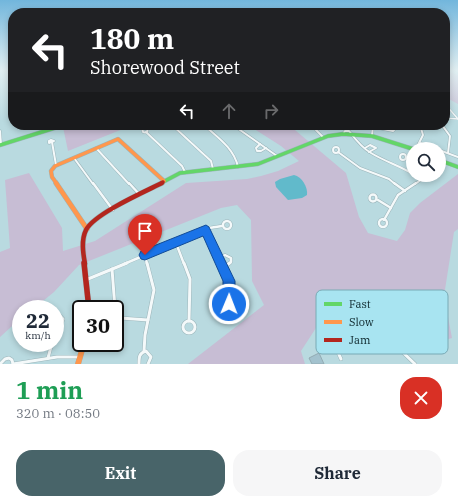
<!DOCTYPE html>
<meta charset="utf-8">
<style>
:root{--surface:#fff;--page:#f6f6f7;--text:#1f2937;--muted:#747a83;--accent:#486469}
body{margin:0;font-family:"IBM Plex Serif",serif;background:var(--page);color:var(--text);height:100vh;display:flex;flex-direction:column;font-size:15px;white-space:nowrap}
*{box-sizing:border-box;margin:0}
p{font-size:13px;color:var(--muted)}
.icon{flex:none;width:22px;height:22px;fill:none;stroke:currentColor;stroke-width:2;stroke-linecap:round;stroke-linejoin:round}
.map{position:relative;height:364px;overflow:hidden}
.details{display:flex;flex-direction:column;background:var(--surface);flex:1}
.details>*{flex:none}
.top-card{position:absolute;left:8px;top:8px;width:442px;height:122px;border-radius:16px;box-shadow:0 2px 6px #0003;background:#202124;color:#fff;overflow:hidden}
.fabs{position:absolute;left:406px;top:142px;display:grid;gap:8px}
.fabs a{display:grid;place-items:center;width:40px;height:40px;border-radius:50%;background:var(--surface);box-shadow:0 2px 6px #0003;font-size:20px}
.speed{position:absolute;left:12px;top:300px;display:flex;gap:8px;font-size:20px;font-weight:700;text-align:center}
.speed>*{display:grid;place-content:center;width:52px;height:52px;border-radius:50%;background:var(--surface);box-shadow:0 2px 6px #0003;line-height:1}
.speed small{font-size:10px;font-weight:400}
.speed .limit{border:2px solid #111;border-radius:6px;background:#fff;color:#111}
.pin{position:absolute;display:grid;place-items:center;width:34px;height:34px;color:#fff;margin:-41px -17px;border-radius:50% 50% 50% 0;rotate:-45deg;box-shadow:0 0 4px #0007}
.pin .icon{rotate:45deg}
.me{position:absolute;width:44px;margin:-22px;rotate:1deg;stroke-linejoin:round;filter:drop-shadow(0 0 3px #0008)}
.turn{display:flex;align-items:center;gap:14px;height:84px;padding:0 16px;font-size:18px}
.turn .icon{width:52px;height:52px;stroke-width:2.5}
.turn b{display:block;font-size:28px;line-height:34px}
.lanes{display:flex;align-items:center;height:38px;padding:0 16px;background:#0003;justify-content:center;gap:20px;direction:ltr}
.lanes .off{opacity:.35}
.round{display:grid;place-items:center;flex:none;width:42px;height:42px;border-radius:16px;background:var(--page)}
.headline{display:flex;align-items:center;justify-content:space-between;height:68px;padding:0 16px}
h1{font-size:24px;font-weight:800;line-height:30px;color:#1e9e55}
.cta{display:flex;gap:8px;margin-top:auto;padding:8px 16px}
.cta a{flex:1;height:46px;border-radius:16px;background:var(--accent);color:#fff;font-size:16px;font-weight:800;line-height:46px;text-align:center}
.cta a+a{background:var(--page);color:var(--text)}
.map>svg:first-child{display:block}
</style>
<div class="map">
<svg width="458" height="364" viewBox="0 0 458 364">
<rect width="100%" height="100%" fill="#b9dae0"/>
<g fill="#c7bdd4">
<polygon points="445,70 458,75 458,104 445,97"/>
<polygon points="69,125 133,125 68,151 63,127"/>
<polygon points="248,125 289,125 346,173 359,217 368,233 397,241 405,230 410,213 420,203 458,174 458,229 454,232 444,296 452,338 422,347 393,320 359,302 327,311 301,351 305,364 188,364 264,305 252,281 251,220 237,205 221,208 79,265 54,292 33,309 21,309 21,318 0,337 0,252 10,248 5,180 29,173 62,228 63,251 95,241 186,183 247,179 261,176 278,171 299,161 281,146"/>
</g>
<path fill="#61bacb" d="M 294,175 C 302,177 308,187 307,195 L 302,198 L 288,200 L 276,187 L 275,182 L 280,179 Z"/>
<polygon fill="#a3c2ce" stroke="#93abb3" points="319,353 324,364 312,364 309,358"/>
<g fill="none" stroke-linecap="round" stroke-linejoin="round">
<g stroke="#9bb5ba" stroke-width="2">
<g id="street-far3">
<polyline points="455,70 458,71"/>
<polyline points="445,104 458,119"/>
<polyline points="445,118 458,119"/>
</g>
</g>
<g stroke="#9bb5ba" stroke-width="3">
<g id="street-far2">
<polyline points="172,125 211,161 213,169"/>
<path d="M 204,125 C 217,137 234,148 238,167"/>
<polyline points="233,125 277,156"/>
<polyline points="319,125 316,127 316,130 323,137"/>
<polyline points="442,125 450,136 448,153"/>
<polyline points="373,127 393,131 397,127 396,125"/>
<circle cx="145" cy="130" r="2.5"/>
<polyline points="0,131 1,144"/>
<polyline points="146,132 182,166 185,172"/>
<path d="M 343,134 L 345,131 L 349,131 C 355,139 362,148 371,153 C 384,161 400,166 413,174"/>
<polyline points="372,136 373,125"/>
<polygon points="51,140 54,141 49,143 49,141"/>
<polyline points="52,142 56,165"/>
<polyline points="420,143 437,149"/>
<polyline points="260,144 256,148 257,151 261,151 266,148"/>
<circle cx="336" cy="150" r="3"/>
<polyline points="96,148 129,184"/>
<polyline points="365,148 370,145 376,148 369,152"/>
<polyline points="416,149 423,135 420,125"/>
<polyline points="439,150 458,157"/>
<polyline points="338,152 360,168 389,179 395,184"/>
<circle cx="403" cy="157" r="3"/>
<polyline points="74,158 93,184"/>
<polyline points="439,168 443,162"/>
<polyline points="415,175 422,180"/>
<polyline points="415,184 428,175"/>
</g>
</g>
<g stroke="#9bb5ba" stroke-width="3.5">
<g id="street-far1">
<polyline points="93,183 113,210"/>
<polyline points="129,183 140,195"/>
<polyline points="394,183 405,191"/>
<circle cx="373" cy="198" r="3.5"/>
<polyline points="378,200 391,208"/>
<circle cx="383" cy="223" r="4"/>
<polyline points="384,220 398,195 416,183"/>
<circle cx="227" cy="225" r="4"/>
<polyline points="206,230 221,264"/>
<polyline points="176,243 184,264"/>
<polyline points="145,255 147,264"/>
<polyline points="219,258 225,255 231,258 231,262 228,264"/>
<polyline points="124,264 209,228 222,226"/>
</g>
</g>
<g stroke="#9bb5ba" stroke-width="4">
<g id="street">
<polyline points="184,263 190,279 189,321"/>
<polyline points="221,263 229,281 229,293"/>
<polyline points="223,267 230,263"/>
<polyline points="112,269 115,308 120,318 148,320"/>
<polyline points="88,279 127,263"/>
<circle cx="230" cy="299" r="5.5"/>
<polyline points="55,317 60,316 63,319 61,325 55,329"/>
<circle cx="189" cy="327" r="6"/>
<polyline points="144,351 145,335 154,290 147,263"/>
<polyline points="48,358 52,343"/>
<path d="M 341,359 C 337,351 333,340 340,333 C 363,309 399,349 415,364"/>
<polyline points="0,364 5,359 9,358 12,360 13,364"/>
<polyline points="13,364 57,357 79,357"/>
<path d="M 139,364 C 139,357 139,353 146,351 L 151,357 L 148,364"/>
</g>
</g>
<g stroke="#9bb5ba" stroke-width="4.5">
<g id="fast">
<polyline points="0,145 64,125"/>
<polyline points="439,160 458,167"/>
<polyline points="163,182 180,173 258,164 328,136 343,134 372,136 413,149"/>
</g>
</g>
<g stroke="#9bb5ba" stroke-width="4.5">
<polyline id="slow-far2" points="57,184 52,177 51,171 55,166 118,139 164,181"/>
</g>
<g stroke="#9bb5ba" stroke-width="5.5">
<polyline id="slow-far1" points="56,183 87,229"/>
</g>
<g stroke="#9bb5ba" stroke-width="6">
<polyline id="slow" points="78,364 84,343"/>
</g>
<g stroke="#9bb5ba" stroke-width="4.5">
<polyline id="jam-far2" points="160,184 163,182"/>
</g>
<g stroke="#9bb5ba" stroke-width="5.5">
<path id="jam-far1" d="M 85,264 C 83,253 81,240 86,230 C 94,214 144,192 162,183"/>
</g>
<g stroke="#9bb5ba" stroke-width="6">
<polyline id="jam" points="84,263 89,309"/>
</g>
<use href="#street-far3" stroke="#f4f9fa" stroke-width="1.5"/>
<use href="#street-far2" stroke="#f4f9fa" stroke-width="2"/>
<use href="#street-far1" stroke="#f4f9fa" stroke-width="2.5"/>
<use href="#street" stroke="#f4f9fa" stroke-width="3"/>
<use href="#fast" stroke="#63d668" stroke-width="3.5"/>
<use href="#slow-far2" stroke="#ff974d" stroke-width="3.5"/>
<use href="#slow-far1" stroke="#ff974d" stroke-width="4.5"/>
<use href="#slow" stroke="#ff974d" stroke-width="5.5"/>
<use href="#jam-far2" stroke="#b3261e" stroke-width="3.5"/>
<use href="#jam-far1" stroke="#b3261e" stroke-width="4.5"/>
<use href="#jam" stroke="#b3261e" stroke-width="5.5"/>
</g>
<linearGradient id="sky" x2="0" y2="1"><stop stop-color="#72b6dc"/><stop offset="0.58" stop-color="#e0eef1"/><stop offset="1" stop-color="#e0eef1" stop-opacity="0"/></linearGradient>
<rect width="458" height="121" fill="url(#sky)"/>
<path fill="#1a73e8" stroke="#114b97" d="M 206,225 L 209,227 L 235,281 L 235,293 L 231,299 L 235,304 L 233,309 L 229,311 C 222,308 220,305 218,299 L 223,290 L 223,281 L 203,236 L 145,260 L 141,259 L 139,255 L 141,251 Z"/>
<rect x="316" y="290" width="132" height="64" rx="6" fill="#a8e4f1" stroke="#79aab5" stroke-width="1"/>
<rect x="324" y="302" width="18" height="4" fill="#63d668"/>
<rect x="324" y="320" width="18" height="4" fill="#ff974d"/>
<rect x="324" y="338" width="18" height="4" fill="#b3261e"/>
<g font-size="11" fill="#0b2429">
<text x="349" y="308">Fast</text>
<text x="349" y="326">Slow</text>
<text x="349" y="344">Jam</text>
</g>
</svg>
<div class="fabs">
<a><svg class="icon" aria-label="search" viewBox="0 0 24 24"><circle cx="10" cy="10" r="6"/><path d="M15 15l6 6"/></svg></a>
</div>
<div class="speed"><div>22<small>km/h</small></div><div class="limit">30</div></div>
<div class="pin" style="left:145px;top:255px;background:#d93025"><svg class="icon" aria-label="arrive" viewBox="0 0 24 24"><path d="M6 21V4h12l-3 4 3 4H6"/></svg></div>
<svg class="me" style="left:229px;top:304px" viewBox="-20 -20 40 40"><circle r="17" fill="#1a73e8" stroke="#fff" stroke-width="3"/><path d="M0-11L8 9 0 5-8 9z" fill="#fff"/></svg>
<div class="top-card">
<div class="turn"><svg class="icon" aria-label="left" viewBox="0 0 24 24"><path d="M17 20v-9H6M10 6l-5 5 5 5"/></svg><div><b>180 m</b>Shorewood Street</div></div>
<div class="lanes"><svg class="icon" aria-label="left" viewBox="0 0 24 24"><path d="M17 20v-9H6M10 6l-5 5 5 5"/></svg><svg class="icon off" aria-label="ahead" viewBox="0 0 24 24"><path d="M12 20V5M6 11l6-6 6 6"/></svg><svg class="icon off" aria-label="right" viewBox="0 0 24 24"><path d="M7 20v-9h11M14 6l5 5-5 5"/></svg></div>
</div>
</div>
<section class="details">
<div class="headline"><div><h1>1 min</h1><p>320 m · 08:50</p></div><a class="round" style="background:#d93025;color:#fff"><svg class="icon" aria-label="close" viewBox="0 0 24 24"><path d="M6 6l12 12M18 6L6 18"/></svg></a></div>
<div class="cta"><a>Exit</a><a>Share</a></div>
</section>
